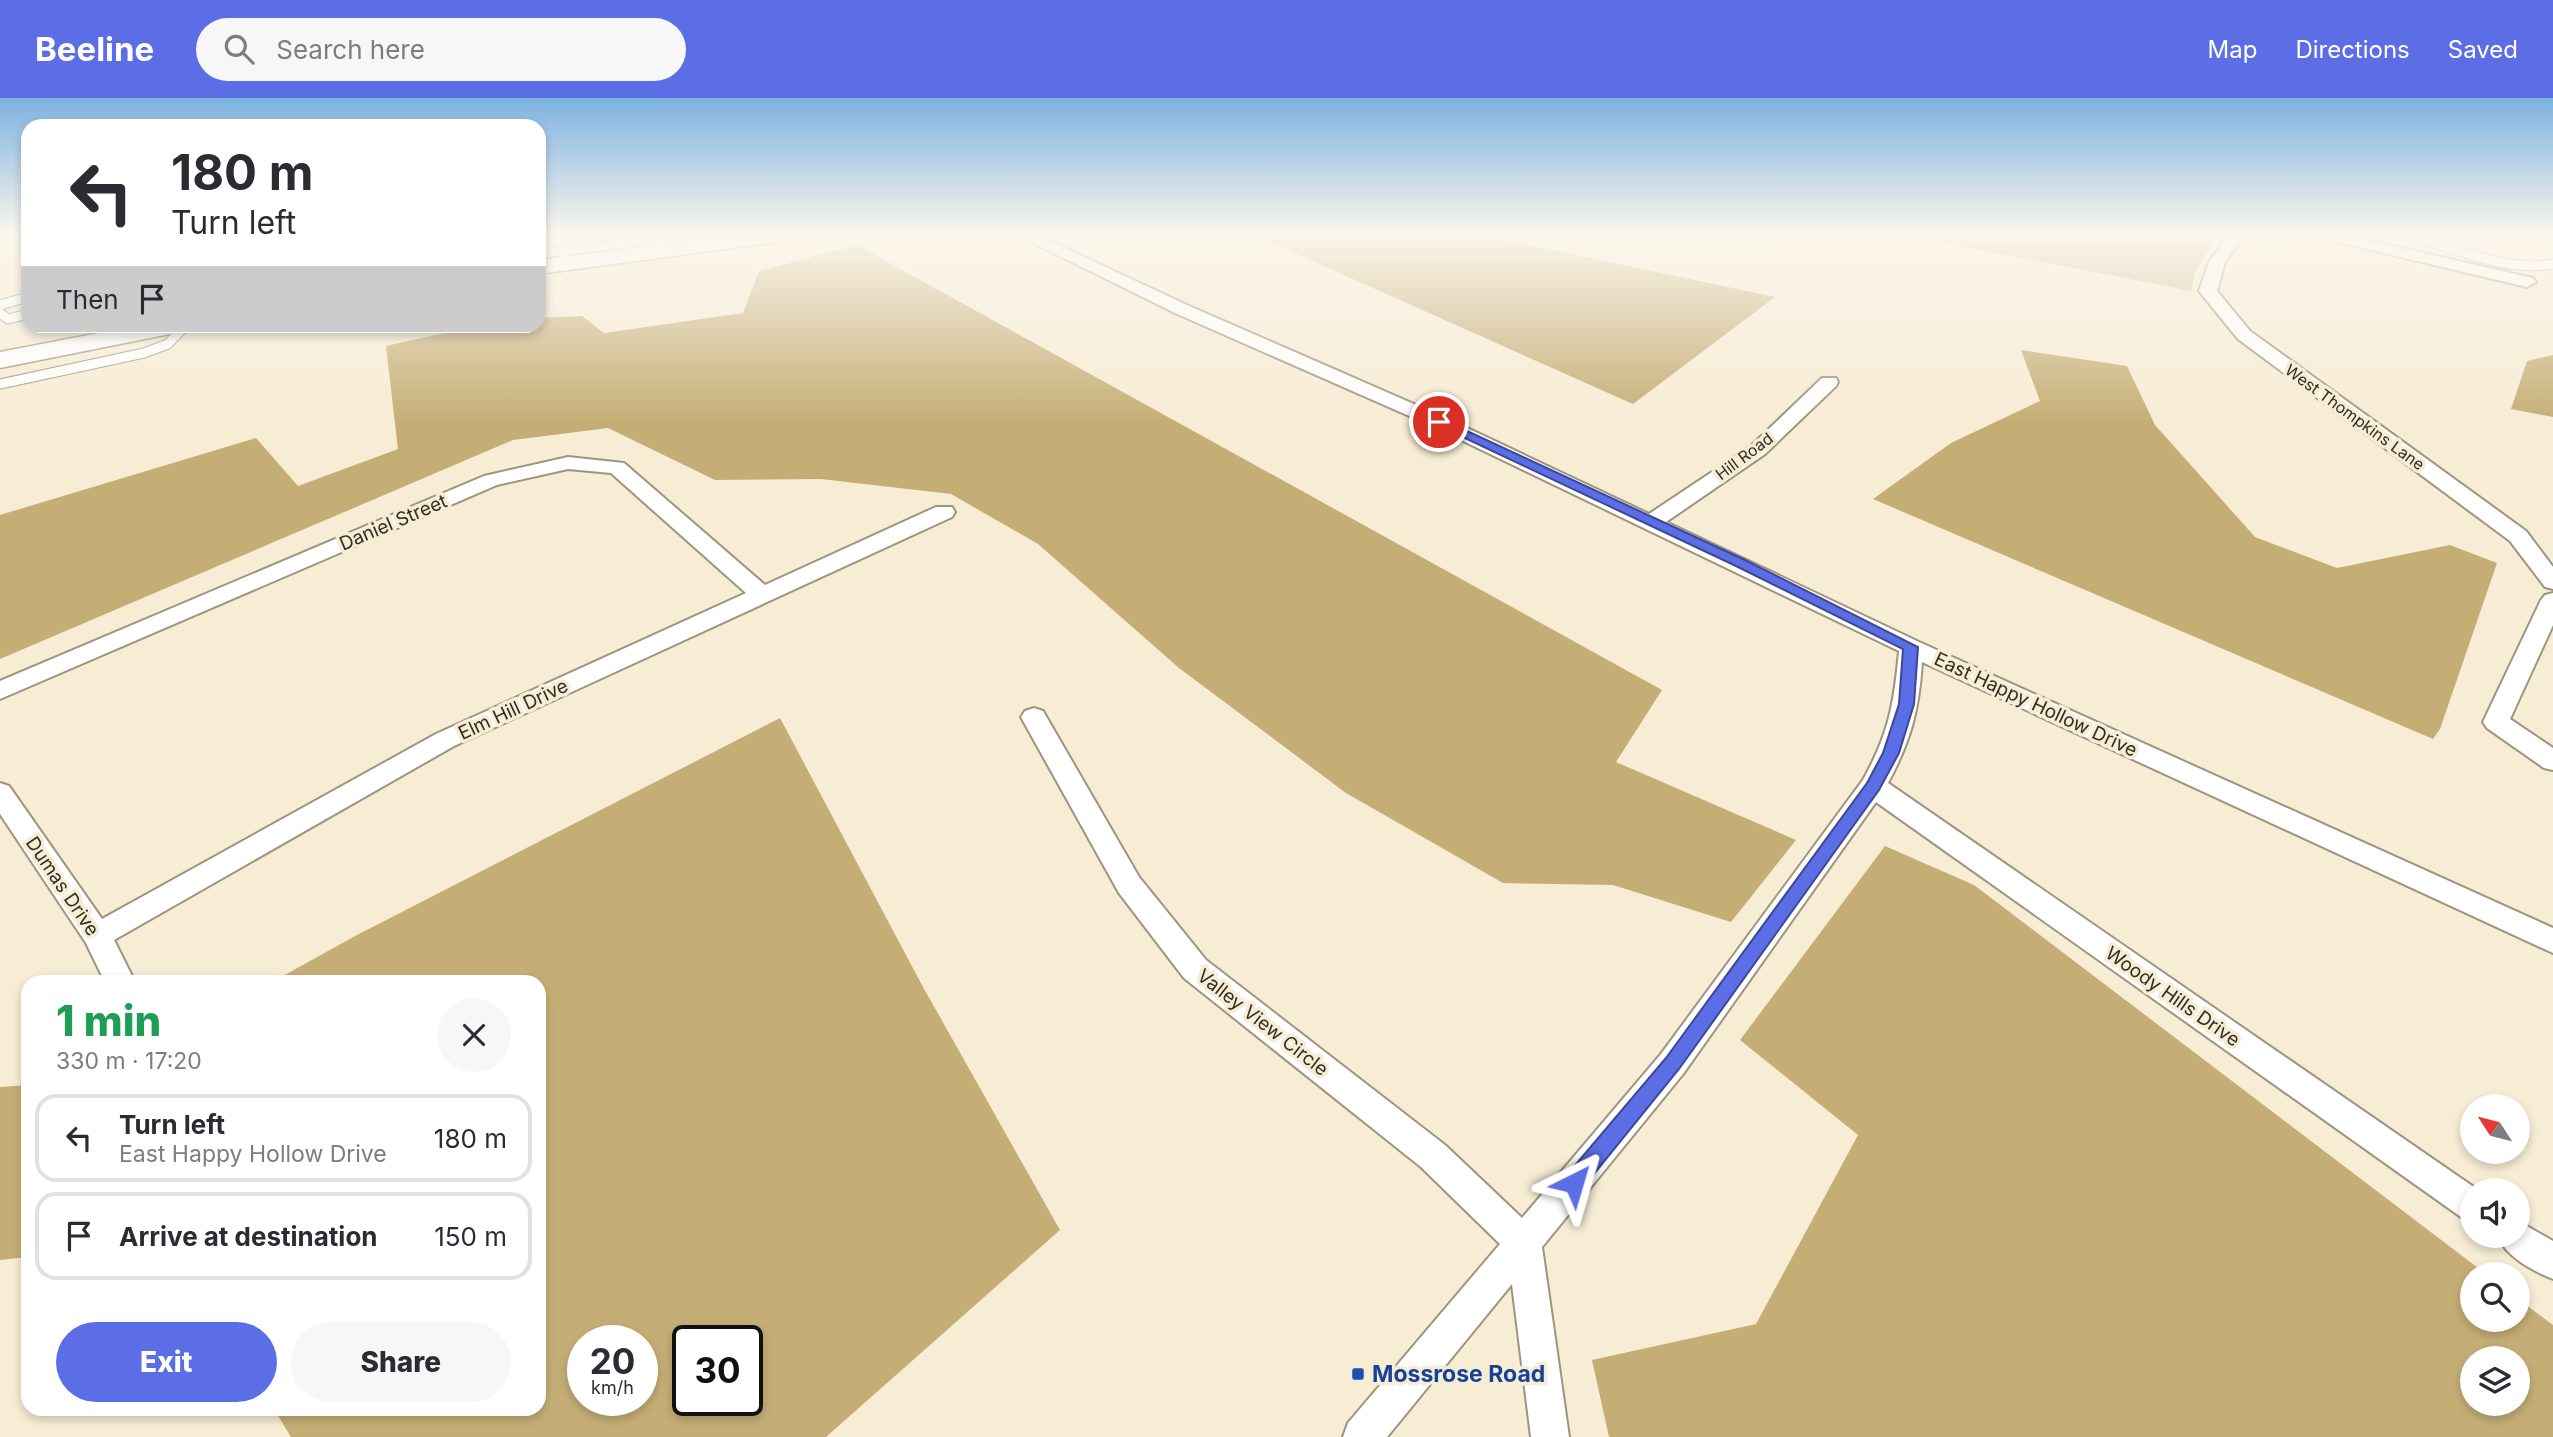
<!DOCTYPE html>
<meta charset="utf-8">
<style>
:root{--surface:#fff;--page:#f7f7f7;--text:#2b2b33;--muted:#7c7c81;--line:#e1e1e2;--accent:#5c6ee5}
body{margin:0;font-family:Inter,sans-serif;background:var(--page);color:var(--text);height:100vh;display:flex;flex-direction:column;font-size:26px;white-space:nowrap}
*{box-sizing:border-box;margin:0}
p{font-size:23px;color:var(--muted)}
.icon{flex:none;width:38px;height:38px;fill:none;stroke:currentColor;stroke-width:2;stroke-linecap:round;stroke-linejoin:round}
.map{position:relative;flex:1;overflow:hidden}
.drawer{position:absolute;left:21px;top:877px;width:525px;height:441px;display:flex;flex-direction:column;background:var(--surface);border-radius:21px;box-shadow:0 4px 10px #0003}
.drawer>*{flex:none}
.hud{position:absolute;left:21px;top:21px;width:525px;height:214px;border-radius:21px;box-shadow:0 4px 10px #0003;background:#fff;color:var(--text);overflow:hidden}
.needle{width:46px;rotate:306deg}
.buttons{position:absolute;left:2460px;top:996px;display:grid;gap:14px}
.buttons a{display:grid;place-items:center;width:70px;height:70px;border-radius:50%;background:var(--surface);box-shadow:0 4px 10px #0003;font-size:35px}
.speed{position:absolute;left:567px;top:1227px;display:flex;gap:14px;font-size:35px;font-weight:700;text-align:center}
.speed>*{display:grid;place-content:center;width:91px;height:91px;border-radius:50%;background:var(--surface);box-shadow:0 4px 10px #0003;line-height:1}
.speed small{font-size:18px;font-weight:400}
.speed .limit{border:4px solid #111;border-radius:10px;background:#fff;color:#111}
.pin{position:absolute;display:grid;place-items:center;width:60px;height:60px;color:#fff;margin:-30px;border:4px solid #fff;border-radius:50%;box-shadow:0 2px 7px #0007}
.me{position:absolute;width:77px;margin:-38px;rotate:40deg;stroke-linejoin:round;filter:drop-shadow(0 0 5px #0008)}
.turn{display:flex;align-items:center;gap:24px;height:147px;padding:0 35px;font-size:32px}
.turn .icon{width:91px;height:91px;stroke-width:2.5}
.turn b{display:block;font-size:49px;line-height:60px}
.then{display:flex;align-items:center;height:66px;padding:0 35px;background:#0003;gap:14px;font-size:26px}
.round{display:grid;place-items:center;flex:none;width:74px;height:74px;border-radius:37px;background:var(--page)}
.overview{display:flex;align-items:center;justify-content:space-between;height:119px;padding:0 35px}
h1{font-size:42px;font-weight:800;line-height:52px;color:#1e9e55}
.primary-button{display:flex;gap:14px;margin-top:auto;padding:14px 35px}
.primary-button a{flex:1;height:80px;border-radius:42px;background:var(--accent);color:#fff;font-size:28px;font-weight:800;line-height:80px;text-align:center}
.primary-button a+a{background:var(--page);color:var(--text)}
ul{padding:0;list-style:none}
li{display:flex;align-items:center;gap:21px;height:88px;margin:0 14px 10px;padding:0 21px;border:4px solid var(--line);border-radius:21px}
li div{flex:1}
li b{display:block;font-size:26px}
li em{font-style:normal}
header{display:flex;align-items:center;gap:42px;box-sizing:border-box;height:98px;padding:0 35px;background:var(--accent);color:#fff}
header strong{font-size:33px}
nav{display:flex;gap:38px;margin-inline-start:auto;font-size:24px}
.search{width:490px;height:63px;background:var(--page);display:flex;align-items:center;gap:18px;box-sizing:border-box;padding:0 24px;border-radius:38px;color:var(--muted);font-size:26px}
.map>svg:first-child{display:block}
</style>
<header>
<strong>Beeline</strong>
<div class="search"><svg class="icon" aria-label="search" viewBox="0 0 24 24"><circle cx="10" cy="10" r="6"/><path d="M15 15l6 6"/></svg>Search here</div>
<nav><a>Map</a><a>Directions</a><a>Saved</a></nav>
</header>
<div class="map">
<svg width="2553" height="1339" viewBox="0 0 2553 1339">
<rect width="100%" height="100%" fill="#f7ecd4"/>
<polygon fill="#cbb88d" points="1903,137 2217,137 2217,139 2195,174 2191,193"/>
<g fill="#c5ae76" fill-rule="evenodd">
<polygon points="1254,137 1482,137 1775,199 1633,306"/>
<polygon points="857,147 1662,592 1616,664 1796,742 1731,824 1613,787 1503,785 1346,695 1179,570 1038,446 951,396 821,381 715,382 608,330 513,342 0,561 0,417 256,340 298,388 398,351 386,248 476,228 539,228 539,220 582,218 604,235 743,215 759,173"/>
<polygon points="2021,252 2127,268 2155,327 2255,439 2337,470 2450,447 2497,465 2440,631 2433,641 1873,401 1951,345 2040,303"/>
<polygon points="2553,257 2553,319 2511,311 2527,263"/>
<path d="M 780,620 L 923,889 L 1060,1132 L 826,1339 L 291,1339 L 274,1311 L 539,1311 L 539,884 L 272,884 L 357,837 ZM 642,1242 L 642,1302 L 583,1302 L 583,1242 ZM 688,1242 L 747,1242 L 747,1302 L 688,1302 Z"/>
<path d="M 1885,748 L 1974,787 L 2486,1176 L 2473,1176 L 2473,1222 L 2518,1222 L 2518,1201 L 2553,1227 L 2553,1339 L 1609,1339 L 1592,1262 L 1756,1226 L 1858,1037 L 1740,942 ZM 2473,1260 L 2518,1260 L 2518,1306 L 2473,1306 Z"/>
<polygon points="28,987 28,1159 0,1162 0,989"/>
</g>
<g fill="none" stroke-linecap="round" stroke-linejoin="round">
<g stroke="#9e957f" stroke-width="11">
<g id="lane">
<path d="M 2408,137 C 2454,149 2504,175 2553,166"/>
<polyline points="564,153 692,137"/>
<polyline points="539,155 564,153 565,158"/>
<polyline points="0,207 28,199"/>
<polyline points="0,215 8,221 28,216"/>
<polyline points="0,286 144,255 168,246 185,228"/>
</g>
</g>
<g stroke="#9e957f" stroke-width="4">
<g id="street">
<path d="M 1017,137 L 1037,137 L 1187,207 L 1446,320 L 1649,416 L 1751,348 L 1822,280 L 1836,280 L 1838,284 L 1836,288 L 1765,356 L 1666,424 L 1919,544 L 2553,830 L 2553,855 L 1922,564 C 1919,612 1911,642 1888,685 L 2478,1092 L 2473,1092 L 2473,1124 L 2461,1119 L 1876,704 L 1683,976 L 1542,1149 L 1569,1339 L 1531,1339 L 1512,1186 L 1387,1339 L 1343,1339 L 1348,1325 L 1500,1146 L 1421,1069 L 1184,880 L 1119,795 L 1021,619 L 1025,613 L 1034,610 L 1043,613 L 1139,779 L 1206,862 L 1445,1047 L 1522,1120 L 1661,956 L 1863,682 C 1889,635 1894,606 1899,553 L 1432,328 L 1175,215 Z"/>
<polygon points="2229,137 2245,137 2225,164 2217,193 2250,233 2526,433 2553,469 2553,491 2545,489 2510,443 2238,241 2199,193 2209,164"/>
<polygon points="2318,137 2345,137 2533,180 2536,184 2527,189 2320,140"/>
<polygon points="568,359 624,365 765,487 936,409 952,409 955,414 952,419 454,648 114,842 135,884 105,884 86,845 0,716 0,685 9,688 102,821 436,636 746,495 611,375 568,371 497,387 0,601 0,583 484,378"/>
<polygon points="2553,495 2553,527 2510,621 2553,650 2553,672 2544,670 2487,630 2483,624 2541,502 2545,497"/>
<path d="M 2518,1123 L 2553,1143 L 2553,1181 C 2533,1173 2505,1158 2498,1138 L 2518,1138 Z"/>
</g>
</g>
<g stroke="#9e957f" stroke-width="3">
<g id="secondary">
<polygon points="730,137 789,137 786,142 778,144 539,176 539,162"/>
<polygon points="135,228 183,228 179,233 170,236 0,270 0,254"/>
</g>
</g>
<use href="#lane" stroke="#fff" stroke-width="9"/>
<use href="#street" fill="#fff" fill-rule="evenodd"/>
<use href="#secondary" fill="#fff" fill-rule="evenodd"/>
</g>
<linearGradient id="sky" x2="0" y2="1"><stop stop-color="#7db2e1"/><stop offset="0.42" stop-color="#fbf6ec"/><stop offset="1" stop-color="#fbf6ec" stop-opacity="0"/></linearGradient>
<rect width="2553" height="324" fill="url(#sky)"/>
<polygon fill="#5c6ee5" stroke="#3c4895" stroke-width="2" points="1439,320 1745,462 1918,549 1914,606 1899,655 1879,692 1679,971 1581,1092 1574,1095 1566,1092 1563,1085 1566,1078 1666,960 1867,685 1883,655 1899,606 1903,551 1736,468 1435,326 1433,324"/>
<rect fill="#1a4fb4" stroke="#f7ecd4" stroke-width="2.5" x="1351" y="1269" width="14" height="14" rx="3.5"/>
<g text-anchor="middle" stroke-width="7" stroke-linejoin="round" paint-order="stroke">
<g font-size="16" fill="#312d24" stroke="#f7ecd4">
<text transform="translate(2355 319) rotate(36)" y="6">West Thompkins Lane</text>
<text transform="translate(1744 358) rotate(-37)" y="6">Hill Road</text>
</g>
<g font-size="19" fill="#312d24" stroke="#f7ecd4">
<text transform="translate(393 424) rotate(-23)" y="7">Daniel Street</text>
<text transform="translate(2036 606) rotate(25)" y="7">East Happy Hollow Drive</text>
<text transform="translate(513 611) rotate(-25)" y="7">Elm Hill Drive</text>
<text transform="translate(63 788) rotate(56)" y="7">Dumas Drive</text>
<text transform="translate(2173 898) rotate(35)" y="7">Woody Hills Drive</text>
<text transform="translate(1263 924) rotate(38)" y="7">Valley View Circle</text>
</g>
<g font-size="23" font-weight="bold" fill="#164399" stroke="#f7ecd4" text-anchor="start">
<text x="1372" y="1284">Mossrose Road</text>
</g>
</g>
</svg>
<div class="buttons">
<a><svg class="needle" viewBox="-14 -14 28 28"><path d="M0-13l5 13h-10z" fill="#e53935"/><path d="M0 13l5-13h-10z" fill="#7c7c81"/></svg></a>
<a><svg class="icon" aria-label="sound" viewBox="0 0 24 24"><path d="M4 9h4l5-4v14l-5-4H4zM17 9q2 3 0 6"/></svg></a>
<a><svg class="icon" aria-label="search" viewBox="0 0 24 24"><circle cx="10" cy="10" r="6"/><path d="M15 15l6 6"/></svg></a>
<a><svg class="icon" aria-label="layers" viewBox="0 0 24 24"><path d="M12 4l9 5-9 5-9-5zM3 14l9 5 9-5"/></svg></a>
</div>
<div class="speed"><div>20<small>km/h</small></div><div class="limit">30</div></div>
<div class="pin" style="left:1439px;top:324px;background:#d93025"><svg class="icon" aria-label="arrive" viewBox="0 0 24 24"><path d="M6 21V4h12l-3 4 3 4H6"/></svg></div>
<svg class="me" style="left:1574px;top:1085px" viewBox="-20 -20 40 40"><path d="M0-17L14 15 0 8-14 15z" fill="#5c6ee5" stroke="#fff" stroke-width="4"/></svg>
<div class="hud">
<div class="turn"><svg class="icon" aria-label="left" viewBox="0 0 24 24"><path d="M17 20v-9H6M10 6l-5 5 5 5"/></svg><div><b>180 m</b>Turn left</div></div>
<div class="then">Then<svg class="icon" aria-label="arrive" viewBox="0 0 24 24"><path d="M6 21V4h12l-3 4 3 4H6"/></svg></div>
</div>
<section class="drawer">
<div class="overview"><div><h1>1 min</h1><p>330 m · 17:20</p></div><a class="round"><svg class="icon" aria-label="close" viewBox="0 0 24 24"><path d="M6 6l12 12M18 6L6 18"/></svg></a></div>
<ul>
<li><svg class="icon" aria-label="left" viewBox="0 0 24 24"><path d="M17 20v-9H6M10 6l-5 5 5 5"/></svg><div><b>Turn left</b><p>East Happy Hollow Drive</p></div><em>180 m</em></li>
<li><svg class="icon" aria-label="arrive" viewBox="0 0 24 24"><path d="M6 21V4h12l-3 4 3 4H6"/></svg><div><b>Arrive at destination</b></div><em>150 m</em></li>
</ul>
<div class="primary-button"><a>Exit</a><a>Share</a></div>
</section>
</div>
